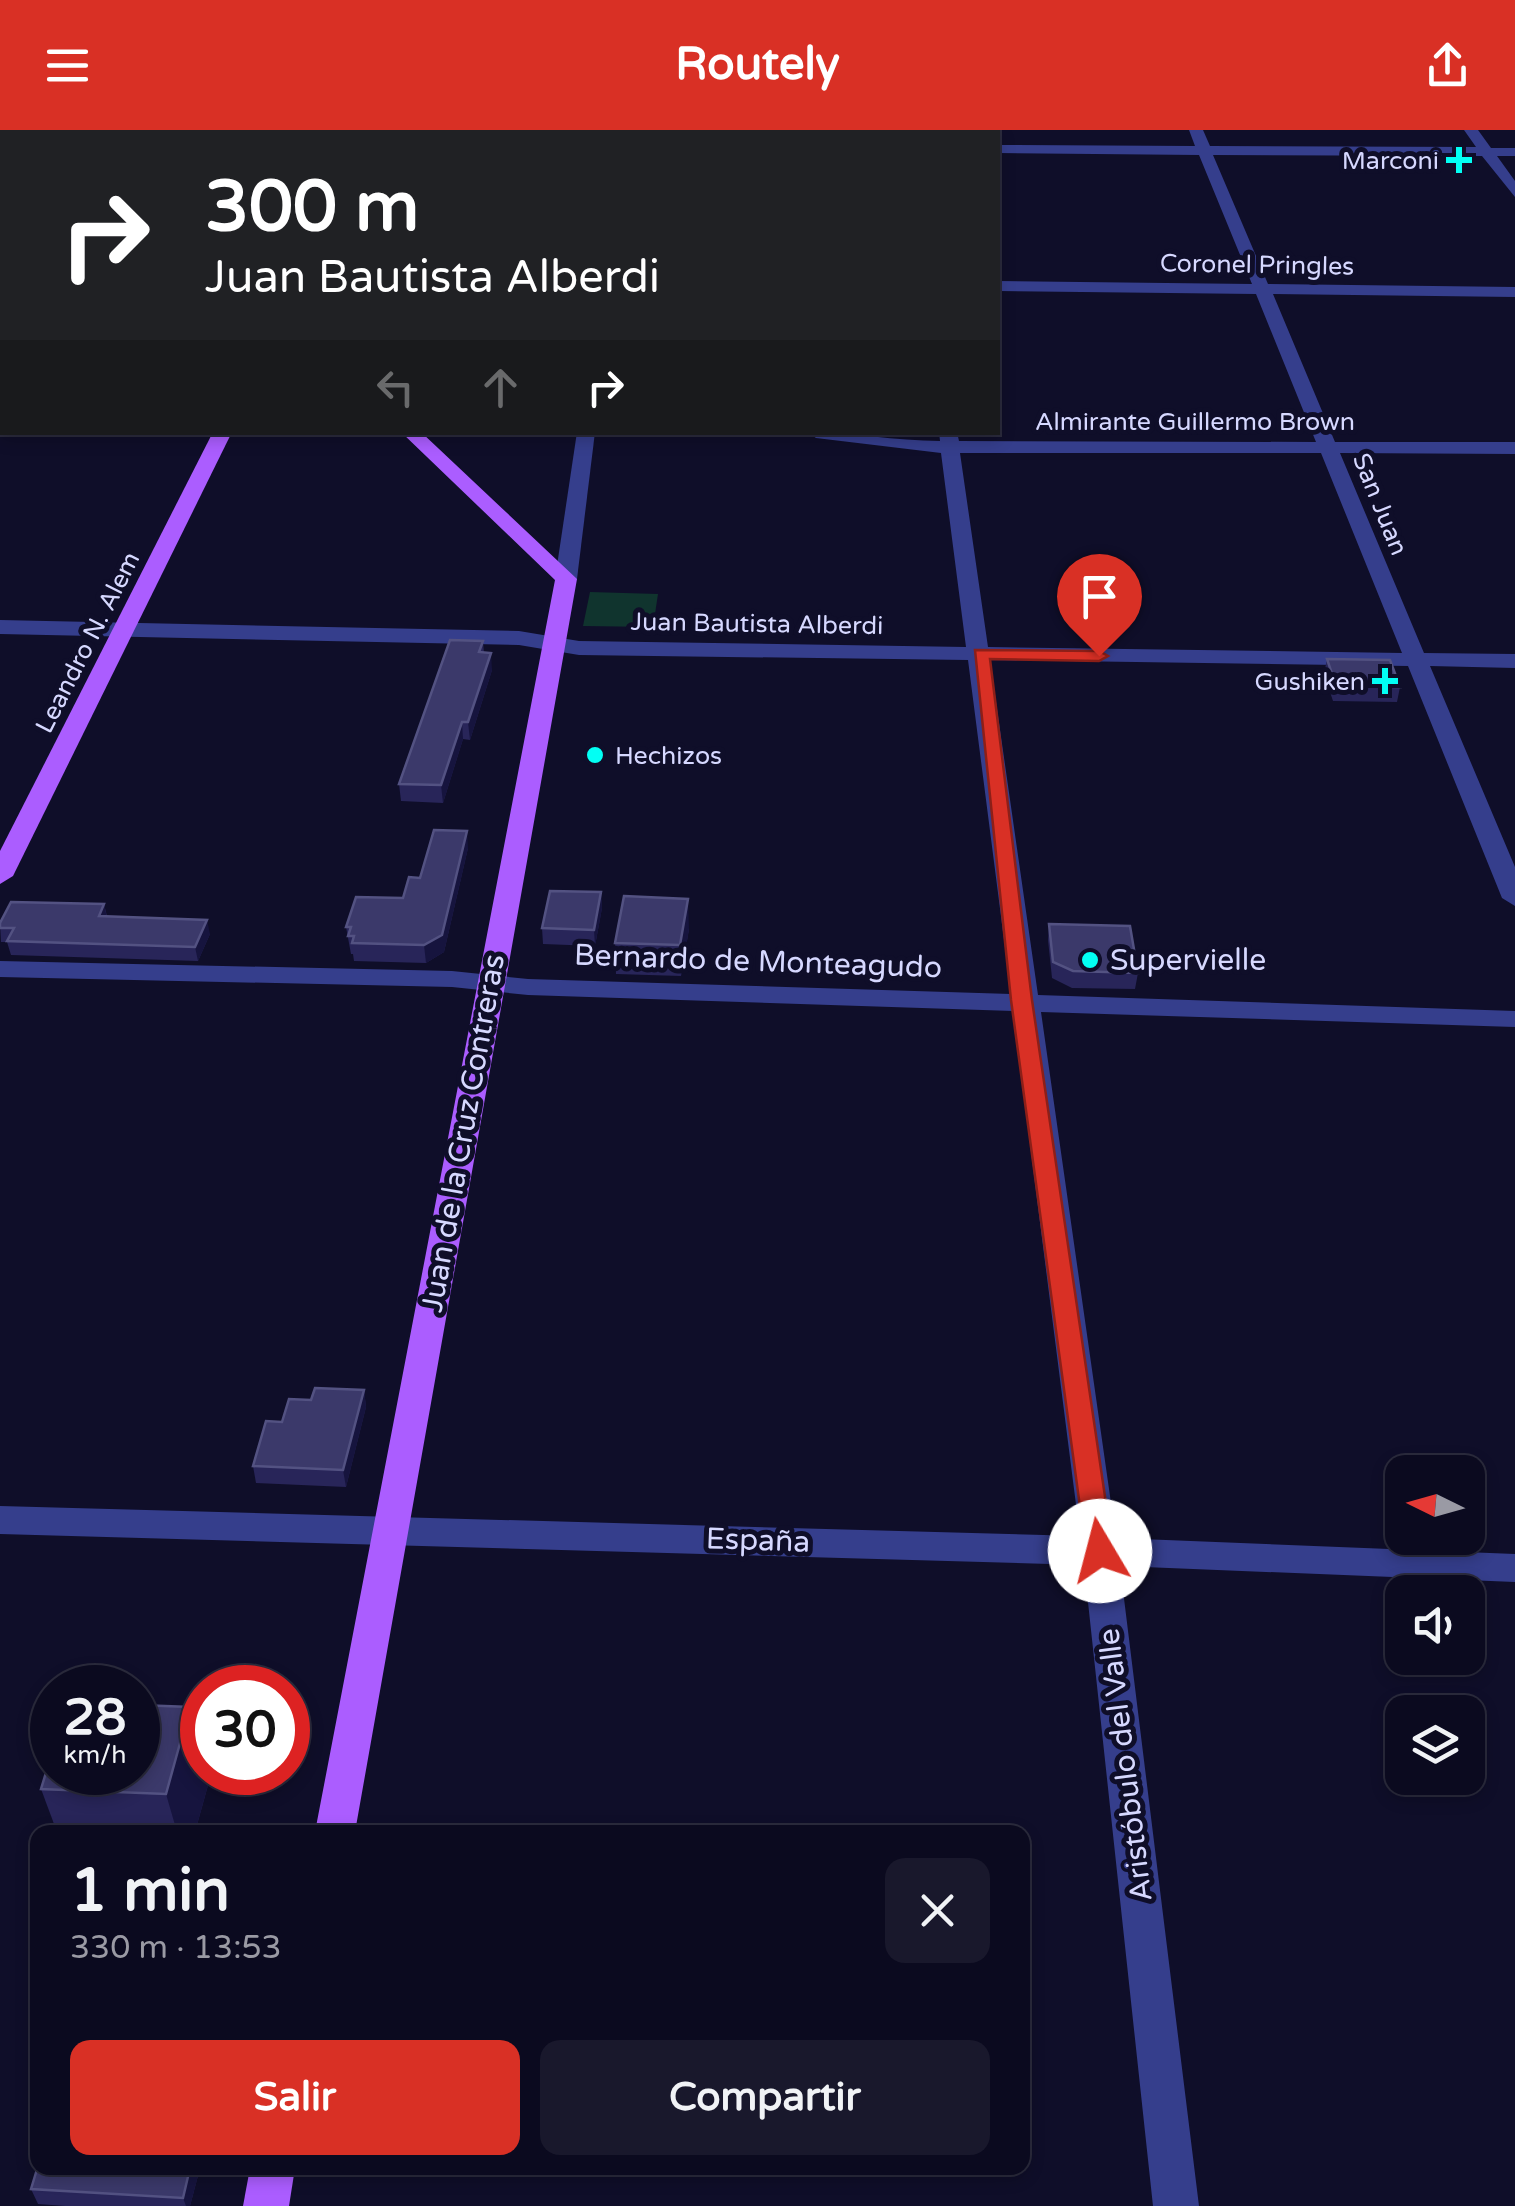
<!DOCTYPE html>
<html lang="es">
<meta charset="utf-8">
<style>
:root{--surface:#0b0a1f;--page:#19182c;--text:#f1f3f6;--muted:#9a9aa4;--line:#2b2b3d;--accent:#d93025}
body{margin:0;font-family:"Varela Round",sans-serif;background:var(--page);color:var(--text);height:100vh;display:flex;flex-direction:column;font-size:38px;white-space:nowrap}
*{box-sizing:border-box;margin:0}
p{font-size:32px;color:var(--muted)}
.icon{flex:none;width:55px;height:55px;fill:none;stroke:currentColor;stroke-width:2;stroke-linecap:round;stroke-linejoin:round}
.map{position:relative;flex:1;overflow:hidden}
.sheet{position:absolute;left:30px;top:1695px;width:1000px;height:350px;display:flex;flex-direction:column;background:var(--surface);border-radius:20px;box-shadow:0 5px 15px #0003,0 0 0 2px var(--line)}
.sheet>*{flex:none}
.guide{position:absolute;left:0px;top:0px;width:1000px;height:305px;box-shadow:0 5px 15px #0003,0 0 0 2px var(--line);background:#202124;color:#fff;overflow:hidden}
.needle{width:65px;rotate:275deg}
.tools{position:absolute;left:1385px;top:1325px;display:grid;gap:20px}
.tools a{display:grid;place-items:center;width:100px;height:100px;border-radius:20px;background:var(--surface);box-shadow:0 5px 15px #0003,0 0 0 2px var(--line);font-size:50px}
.speed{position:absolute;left:30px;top:1535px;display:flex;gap:20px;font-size:50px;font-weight:700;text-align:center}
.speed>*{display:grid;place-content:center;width:130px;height:130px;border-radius:50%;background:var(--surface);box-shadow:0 5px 15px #0003,0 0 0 2px var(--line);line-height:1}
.speed small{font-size:25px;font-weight:400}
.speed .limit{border:15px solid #d22;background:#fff;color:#111}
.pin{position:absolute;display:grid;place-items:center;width:85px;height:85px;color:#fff;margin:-102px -42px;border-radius:50% 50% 50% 0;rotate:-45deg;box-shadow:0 0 10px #0007}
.pin .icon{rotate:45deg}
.me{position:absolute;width:110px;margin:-55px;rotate:352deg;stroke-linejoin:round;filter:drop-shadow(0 0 8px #0008)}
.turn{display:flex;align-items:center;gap:35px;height:210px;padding:0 40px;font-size:45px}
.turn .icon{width:130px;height:130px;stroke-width:2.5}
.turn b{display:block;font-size:70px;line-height:85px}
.lanes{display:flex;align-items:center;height:95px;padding:0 40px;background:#0003;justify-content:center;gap:50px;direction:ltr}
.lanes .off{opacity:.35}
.round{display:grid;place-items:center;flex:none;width:105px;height:105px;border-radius:20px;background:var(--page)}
.headline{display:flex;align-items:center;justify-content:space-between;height:170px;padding:0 40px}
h1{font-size:60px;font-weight:700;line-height:75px}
.primary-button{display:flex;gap:20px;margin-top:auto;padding:20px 40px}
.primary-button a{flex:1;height:115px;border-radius:20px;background:var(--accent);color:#fff;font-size:40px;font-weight:700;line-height:115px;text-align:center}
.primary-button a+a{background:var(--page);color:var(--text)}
header{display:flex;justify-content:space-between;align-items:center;height:130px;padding:0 40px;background:var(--accent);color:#fff;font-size:45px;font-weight:700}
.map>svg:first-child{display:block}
</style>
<header><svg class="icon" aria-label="menu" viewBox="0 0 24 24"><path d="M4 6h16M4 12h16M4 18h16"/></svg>Routely<svg class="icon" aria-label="share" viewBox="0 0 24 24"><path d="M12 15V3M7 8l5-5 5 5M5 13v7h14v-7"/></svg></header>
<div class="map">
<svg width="1515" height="2076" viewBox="0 0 1515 2076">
<rect width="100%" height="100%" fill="#0f0e29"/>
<polygon fill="#10342e" points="590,462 658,464 653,497 583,496"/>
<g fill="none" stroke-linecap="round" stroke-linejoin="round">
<g fill="#353e8c" fill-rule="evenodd">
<rect x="902" y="0" width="14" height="2"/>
<path d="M 1189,0 L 1203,0 L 1210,16 L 1476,17 L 1464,0 L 1478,0 L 1491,18 L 1515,18 L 1515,26 L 1497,26 L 1515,51 L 1515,67 L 1482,26 L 1213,25 L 1268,154 L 1515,157 L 1515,167 L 1273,164 L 1335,312 L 1515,312 L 1515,324 L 1340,323 L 1424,523 L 1515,524 L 1515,538 L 1430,536 L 1515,737 L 1515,776 L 1502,768 L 1408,536 L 990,530 L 1038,865 L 1515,881 L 1515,897 L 1041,882 L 1116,1408 L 1515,1424 L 1515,1452 L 1120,1436 L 1199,2076 L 1153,2076 L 1084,1435 L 0,1404 L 0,1376 L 1080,1406 L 1013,881 L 528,865 L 452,857 L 0,847 L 0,831 L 452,841 L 528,849 L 1011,864 L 968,530 L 579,525 L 519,515 L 0,504 L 0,490 L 519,501 L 579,511 L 966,517 L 941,323 L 816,308 L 807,302 C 852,302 895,311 940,311 L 939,302 L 957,302 L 959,311 L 1316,312 L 1256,164 L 998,161 L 998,151 L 1252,154 L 1199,25 L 998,23 L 998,15 L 1195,16 ZM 960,323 L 1321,323 L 1402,523 L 988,517 Z"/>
<polygon points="2,108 2,120 0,121 0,109"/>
<rect x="0" y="259" width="2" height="10"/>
<polygon points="577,302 595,302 577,449 566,455 555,449"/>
</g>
<g fill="#ab5dff" fill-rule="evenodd">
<polygon points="90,0 106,0 107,2 92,2"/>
<polygon points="213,302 232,302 13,746 0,754 0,721"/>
<polygon points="401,302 421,302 577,449 355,1702 315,1702 555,450"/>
<polygon points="250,2038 295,2038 289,2076 243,2076"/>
</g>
</g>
<g fill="#282559">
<polygon points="483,511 484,523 492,540 470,610 463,609 443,673 401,671 399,654"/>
<polygon points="1327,529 1400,557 1397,572 1333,571 1324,544"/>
<polygon points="468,718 444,822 426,833 354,831 353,824 351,824 346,797 403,768 420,748"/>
<polygon points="601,762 602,778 595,816 543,814 542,798"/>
<polygon points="104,774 107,786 210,804 198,831 11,825 7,812 1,812 0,793"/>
<polygon points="1049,794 1138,843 1135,859 1072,858 1052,848 1048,810"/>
<polygon points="689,799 681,846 616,844 615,813"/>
<polygon points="364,1260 366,1277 346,1357 256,1353 253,1336 282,1292 311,1270"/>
<polygon points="210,1648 195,1702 57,1702 41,1659"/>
<polygon points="200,2038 190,2076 65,2076 38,2074 31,2059"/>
</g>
<g fill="#16143e">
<polygon points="491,523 492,540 470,610 468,592"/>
<polygon points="462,592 463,609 443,673 441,655"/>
<polygon points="467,701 468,718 444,822 426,833 424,815"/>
<polygon points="601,762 602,778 595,816 594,800"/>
<polygon points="688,769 689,799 681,846 680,815"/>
<polygon points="104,774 107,788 99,786"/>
<polygon points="207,790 210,804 198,831 195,817"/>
<polygon points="364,1260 366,1277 346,1357 343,1340"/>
<polygon points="190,1577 202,1621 202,1642 208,1642 210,1648 195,1702 177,1702 166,1664"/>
<polygon points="190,2038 200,2038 190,2076 186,2076 183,2068"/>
</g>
<g fill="#3b396a" stroke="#535282" stroke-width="2.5">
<polygon points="450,510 483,511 479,522 491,523 468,592 462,592 441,655 399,654"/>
<polygon points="1327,529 1390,530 1400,557 1336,556"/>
<polygon points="434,700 467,701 442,805 424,815 352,813 354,806 348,806 351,797 346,797 356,767 403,768 409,747 420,748"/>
<polygon points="550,761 601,762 594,800 542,798"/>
<polygon points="624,766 688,769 680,815 615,813"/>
<polygon points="11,772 104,774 99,786 207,790 195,817 7,811 14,798 0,798 0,793"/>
<polygon points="1049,794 1130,796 1138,843 1073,841 1053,832"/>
<polygon points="315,1258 364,1260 343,1340 253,1336 266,1291 282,1292 289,1269 311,1270"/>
<polygon points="138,1575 190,1577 166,1664 41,1659 52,1623 52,1642 138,1642"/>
<polygon points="38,2036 38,2038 190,2038 183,2068 31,2059"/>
</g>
<polygon fill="#d93025" stroke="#8d1f18" stroke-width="2.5" points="975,520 1099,521 1108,526 1099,531 990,529 1032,870 1113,1421 1100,1432 1086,1421 1011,870"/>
<g fill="#02fff4" stroke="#0f0e29" stroke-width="4">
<path d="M1454 15h10v10h10v10h-10v10h-10v-10h-10v-10h10z"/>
<path d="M1380 536h10v10h10v10h-10v10h-10v-10h-10v-10h10z"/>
<circle cx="595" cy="625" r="10"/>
<circle cx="1090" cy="830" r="10"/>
</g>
<g text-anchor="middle" stroke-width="10" stroke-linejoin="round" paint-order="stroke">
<g font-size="25" fill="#d6d8ff" stroke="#0f0e29" text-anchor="end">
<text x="1439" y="39">Marconi</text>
<text x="1365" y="560">Gushiken</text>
<text x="615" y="634" text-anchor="start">Hechizos</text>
</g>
<g font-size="25" fill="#d6d8ff" stroke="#0f0e29">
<text transform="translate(1257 134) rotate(1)" y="9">Coronel Pringles</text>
<text x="1195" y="300">Almirante Guillermo Brown</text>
<text transform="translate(1381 374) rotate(68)" y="9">San Juan</text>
<text transform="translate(757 493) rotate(1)" y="9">Juan Bautista Alberdi</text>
<text transform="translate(87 512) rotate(-63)" y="9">Leandro N. Alem</text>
</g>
<g font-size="30" fill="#d6d8ff" stroke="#0f0e29" text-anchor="start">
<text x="1110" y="840">Supervielle</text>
</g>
<g font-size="30" fill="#d6d8ff" stroke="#0f0e29">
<text transform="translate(758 831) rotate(2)" y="10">Bernardo de Monteagudo</text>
<text transform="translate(463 1003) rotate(-80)" y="10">Juan de la Cruz Contreras</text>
<text transform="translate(758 1410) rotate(2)" y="10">España</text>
<text transform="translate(1125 1635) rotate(-97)" y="10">Aristóbulo del Valle</text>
</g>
</g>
</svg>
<div class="tools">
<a><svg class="needle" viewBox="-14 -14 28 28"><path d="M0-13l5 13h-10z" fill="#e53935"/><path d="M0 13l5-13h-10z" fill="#9a9aa4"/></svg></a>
<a><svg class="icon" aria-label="sound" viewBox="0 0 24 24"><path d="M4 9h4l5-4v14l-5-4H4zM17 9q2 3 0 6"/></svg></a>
<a><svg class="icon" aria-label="layers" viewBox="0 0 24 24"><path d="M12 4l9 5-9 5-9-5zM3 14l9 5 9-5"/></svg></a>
</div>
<div class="speed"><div>28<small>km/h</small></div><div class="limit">30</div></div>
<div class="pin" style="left:1099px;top:526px;background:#d93025"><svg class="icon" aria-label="arrive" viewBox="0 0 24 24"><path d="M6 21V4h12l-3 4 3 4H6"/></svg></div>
<svg class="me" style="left:1100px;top:1421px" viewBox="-20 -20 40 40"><circle r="19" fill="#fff"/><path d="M0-13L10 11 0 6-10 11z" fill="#d93025"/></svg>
<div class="guide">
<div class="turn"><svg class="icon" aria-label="right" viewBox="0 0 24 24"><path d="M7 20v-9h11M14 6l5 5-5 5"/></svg><div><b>300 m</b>Juan Bautista Alberdi</div></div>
<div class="lanes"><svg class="icon off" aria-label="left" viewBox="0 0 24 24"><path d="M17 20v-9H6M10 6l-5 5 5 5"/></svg><svg class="icon off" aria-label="ahead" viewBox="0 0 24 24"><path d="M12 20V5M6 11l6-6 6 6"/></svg><svg class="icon" aria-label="right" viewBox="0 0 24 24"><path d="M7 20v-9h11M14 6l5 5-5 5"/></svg></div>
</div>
<section class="sheet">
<div class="headline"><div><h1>1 min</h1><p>330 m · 13:53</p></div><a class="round"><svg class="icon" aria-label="close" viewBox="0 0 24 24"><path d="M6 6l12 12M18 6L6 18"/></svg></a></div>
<div class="primary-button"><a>Salir</a><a>Compartir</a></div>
</section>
</div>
